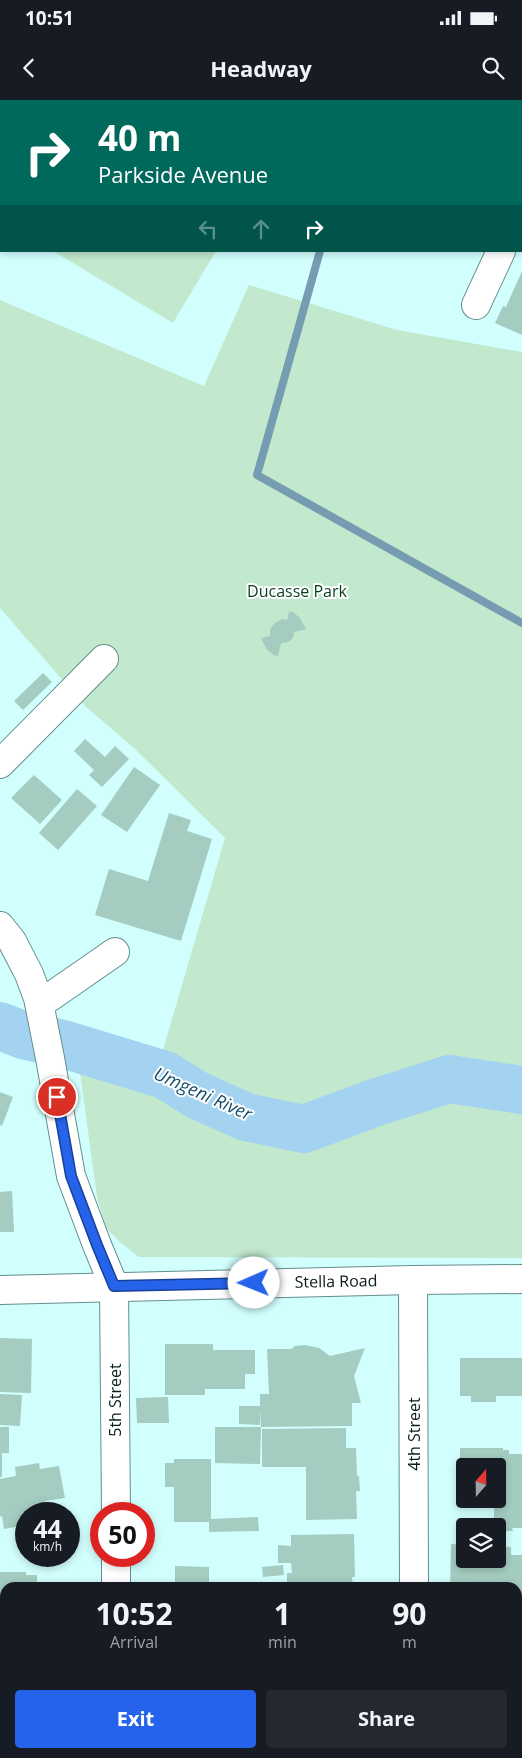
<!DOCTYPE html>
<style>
:root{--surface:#171b24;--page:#242831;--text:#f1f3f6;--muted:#9ea1a6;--accent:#2563eb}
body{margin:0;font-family:"Open Sans",sans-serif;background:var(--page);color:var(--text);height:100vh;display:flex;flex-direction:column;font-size:19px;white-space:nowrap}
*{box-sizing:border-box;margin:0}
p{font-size:16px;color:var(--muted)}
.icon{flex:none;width:28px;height:28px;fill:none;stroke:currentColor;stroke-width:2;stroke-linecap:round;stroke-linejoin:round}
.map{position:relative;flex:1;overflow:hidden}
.side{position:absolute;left:0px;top:1482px;width:522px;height:176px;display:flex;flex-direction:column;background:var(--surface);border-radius:15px 15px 0 0;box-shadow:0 2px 8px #0003}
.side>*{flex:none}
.hud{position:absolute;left:0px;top:0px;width:522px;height:152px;box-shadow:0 2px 8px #0003;background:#00695c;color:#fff;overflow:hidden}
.needle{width:32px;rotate:20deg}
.controls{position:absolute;left:456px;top:1358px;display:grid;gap:10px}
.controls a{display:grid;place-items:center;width:50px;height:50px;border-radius:5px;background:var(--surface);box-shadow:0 2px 8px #0003;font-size:25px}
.speed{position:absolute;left:15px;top:1402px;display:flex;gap:10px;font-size:25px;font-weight:700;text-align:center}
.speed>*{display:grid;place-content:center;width:65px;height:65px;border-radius:50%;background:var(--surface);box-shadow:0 2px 8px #0003;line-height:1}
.speed small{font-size:12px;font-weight:400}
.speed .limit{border:8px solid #d22;background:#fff;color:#111}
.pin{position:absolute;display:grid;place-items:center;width:42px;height:42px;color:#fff;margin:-21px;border:2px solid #fff;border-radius:50%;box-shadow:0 1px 5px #0007}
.me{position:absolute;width:55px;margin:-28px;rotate:269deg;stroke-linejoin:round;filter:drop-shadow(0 0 4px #0008)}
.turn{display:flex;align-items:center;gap:18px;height:105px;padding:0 15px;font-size:22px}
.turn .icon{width:65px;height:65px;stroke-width:2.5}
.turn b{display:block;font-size:35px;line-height:42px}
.lanes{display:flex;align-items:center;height:48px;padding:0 15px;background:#0003;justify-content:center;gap:25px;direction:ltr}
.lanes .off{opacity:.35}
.eta{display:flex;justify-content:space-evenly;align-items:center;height:85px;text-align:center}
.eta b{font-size:30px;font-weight:700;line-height:35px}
.cta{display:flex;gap:10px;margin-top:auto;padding:10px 15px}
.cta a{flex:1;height:58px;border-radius:5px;background:var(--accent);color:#fff;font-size:20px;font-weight:700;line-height:58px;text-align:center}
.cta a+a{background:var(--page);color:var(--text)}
.status{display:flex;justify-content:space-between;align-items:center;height:35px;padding:0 25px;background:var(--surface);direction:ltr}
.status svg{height:14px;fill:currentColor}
header{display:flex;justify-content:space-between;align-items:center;height:65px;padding:0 15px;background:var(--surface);font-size:22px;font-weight:700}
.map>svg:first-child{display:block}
</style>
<div class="status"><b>10:51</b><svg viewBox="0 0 49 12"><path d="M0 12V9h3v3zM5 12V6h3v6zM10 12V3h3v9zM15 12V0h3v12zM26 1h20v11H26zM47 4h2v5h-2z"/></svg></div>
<header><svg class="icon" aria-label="back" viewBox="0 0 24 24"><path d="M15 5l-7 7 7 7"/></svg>Headway<svg class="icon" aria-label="search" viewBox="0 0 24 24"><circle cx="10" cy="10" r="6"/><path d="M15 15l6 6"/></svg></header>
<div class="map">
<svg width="522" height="1658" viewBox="0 0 522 1658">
<rect width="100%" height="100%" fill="#d1fffe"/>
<g fill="#c2e8cd">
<polygon points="0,0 306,0 305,1 1,1 1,120 0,120"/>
<polygon points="53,151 216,151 173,223"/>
<polygon points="249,185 397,230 522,252 522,1158 139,1157 121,1143 106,1128 97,1097 77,951 89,928 163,950 225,738 135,649 85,606 0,508 0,200 204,286"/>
</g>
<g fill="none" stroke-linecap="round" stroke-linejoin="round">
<g stroke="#759cb0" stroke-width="8">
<polyline points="468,1 470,0"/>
<polyline points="320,151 257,375 522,523"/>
</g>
<polyline stroke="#a3d3f0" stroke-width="48" points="0,926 23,935 63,944 165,975 197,995 246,1017 304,1029 374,1003 449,979 522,990"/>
</g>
<g fill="#a4ccc0">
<polygon points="522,171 522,235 495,223 503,206 506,207"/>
<polygon points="289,512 293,512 300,518 306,529 294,532 293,538 288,542 281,543 278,556 274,555 267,550 261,538 270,536 270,529 275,523 282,519 287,520"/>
<polygon points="43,573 52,582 23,610 14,601"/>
<polygon points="85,639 105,657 115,646 129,659 102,687 89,675 94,670 74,651"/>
<polygon points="134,667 160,685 127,732 101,715"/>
<polygon points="34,675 62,700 40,724 11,698"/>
<polygon points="77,689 97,706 58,750 39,733"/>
<polygon points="169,713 191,720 187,731 212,739 181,841 95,815 109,769 148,781"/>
<polygon points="0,992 13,997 2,1026 0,1025"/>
<polygon points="12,1091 14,1132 0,1132 0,1092"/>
<polygon points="0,1238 32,1239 31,1293 0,1292"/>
<polygon points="165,1244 213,1244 213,1250 255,1250 255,1274 245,1274 245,1289 205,1289 205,1295 165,1295"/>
<polygon points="305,1245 319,1248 330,1256 365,1248 354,1276 361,1303 352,1303 352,1326 261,1327 260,1364 215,1363 215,1327 261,1327 260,1309 260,1325 239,1324 239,1306 260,1306 260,1294 269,1294 267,1249 291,1249 295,1246"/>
<polygon points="460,1258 522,1258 522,1296 496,1296 496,1302 471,1302 471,1296 460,1296"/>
<polygon points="0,1294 22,1295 20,1326 0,1325"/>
<polygon points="168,1297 169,1323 137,1323 136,1298"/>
<polygon points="0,1327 9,1327 9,1353 2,1353 2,1377 0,1377"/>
<polygon points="346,1328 346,1348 356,1348 357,1376 359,1376 360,1391 356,1391 357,1419 306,1420 306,1367 262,1367 262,1329"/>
<polygon points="460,1348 503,1348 503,1350 509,1350 509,1354 522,1354 522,1428 512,1428 513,1431 498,1431 498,1426 494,1426 494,1408 466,1407 466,1399 498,1399 498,1366 465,1366 465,1379 460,1379"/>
<polygon points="174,1359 211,1359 211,1419 258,1417 259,1431 209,1432 209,1422 174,1422 174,1387 165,1387 165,1363 174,1363"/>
<polygon points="39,1363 40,1369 59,1366 65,1398 45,1401 48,1414 26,1414 26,1425 4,1429 2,1416 0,1417 0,1379 16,1376 15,1367"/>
<polygon points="354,1434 355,1477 352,1477 353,1488 287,1488 287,1473 292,1473 291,1463 278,1463 278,1445 291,1446 291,1435"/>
<polygon points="451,1444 465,1445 465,1459 498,1459 498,1446 511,1447 511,1455 522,1455 522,1508 518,1508 518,1488 450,1488"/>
<polygon points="283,1465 284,1475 263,1477 262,1467"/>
<polygon points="175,1466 209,1467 209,1488 166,1488 167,1484 175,1484"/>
<polygon points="0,1472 26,1472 26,1475 37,1475 37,1488 5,1488 5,1540 0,1540"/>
<rect x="0" y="1543" width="5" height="30"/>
<rect x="518" y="1567" width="4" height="29"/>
<rect x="0" y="1580" width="5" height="54"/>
<polygon points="148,1654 182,1654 182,1658 149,1658"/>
<rect x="205" y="1654" width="69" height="4"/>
</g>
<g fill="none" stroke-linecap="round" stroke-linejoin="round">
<g stroke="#638e8d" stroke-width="30">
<g id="minor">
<polyline points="521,109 522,107"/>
<polyline points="476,205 501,151"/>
<polyline points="0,664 104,559"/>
<polyline points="0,826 12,841 29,874 38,898 50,958 71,1076 97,1145 114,1186 116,1414"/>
<polyline points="40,904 115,852"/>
<polyline points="413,1180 414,1488"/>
<polyline points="116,1456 116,1488"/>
<polyline points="118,1654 118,1658"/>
<polyline points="414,1654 414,1658"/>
</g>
</g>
<g stroke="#638e8d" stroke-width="30">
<polyline id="major" points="0,1190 413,1180 522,1179"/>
</g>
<use href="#minor" stroke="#fff" stroke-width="28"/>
<use href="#major" stroke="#fff" stroke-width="28"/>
</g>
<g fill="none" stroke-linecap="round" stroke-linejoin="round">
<g stroke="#184099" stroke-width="12">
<polyline id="route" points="57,997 71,1076 97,1145 114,1186 254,1183"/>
</g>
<use href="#route" stroke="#2563eb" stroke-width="9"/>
</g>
<g text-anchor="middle" stroke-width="4" stroke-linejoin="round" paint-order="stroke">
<g font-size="16" fill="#063d20" stroke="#fff">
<text x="297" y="497">Ducasse Park</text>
</g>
<g font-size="16" fill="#0a1c1b" stroke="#fff">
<text transform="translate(336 1181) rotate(-1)" y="6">Stella Road</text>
<text transform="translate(115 1300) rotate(-90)" y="6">5th Street</text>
<text transform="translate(414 1334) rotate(-90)" y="6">4th Street</text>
</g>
<g font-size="18" font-style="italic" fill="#124d6a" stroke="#fff">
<text transform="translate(203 994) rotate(24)" y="6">Umgeni River</text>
</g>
</g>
</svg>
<div class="controls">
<a><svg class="needle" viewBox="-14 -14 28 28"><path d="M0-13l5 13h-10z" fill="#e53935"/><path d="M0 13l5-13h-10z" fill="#9ea1a6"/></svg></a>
<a><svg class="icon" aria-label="layers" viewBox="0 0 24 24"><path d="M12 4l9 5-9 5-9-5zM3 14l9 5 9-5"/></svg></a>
</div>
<div class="speed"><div>44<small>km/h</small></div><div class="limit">50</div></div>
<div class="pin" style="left:57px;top:997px;background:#d93025"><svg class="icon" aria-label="arrive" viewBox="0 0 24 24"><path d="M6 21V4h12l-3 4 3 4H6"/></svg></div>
<svg class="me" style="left:254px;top:1183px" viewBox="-20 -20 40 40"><circle r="19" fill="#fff"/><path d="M0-13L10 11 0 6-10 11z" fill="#2563eb"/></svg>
<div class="hud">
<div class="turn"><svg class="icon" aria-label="right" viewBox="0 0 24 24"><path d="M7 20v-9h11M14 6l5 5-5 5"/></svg><div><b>40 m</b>Parkside Avenue</div></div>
<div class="lanes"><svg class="icon off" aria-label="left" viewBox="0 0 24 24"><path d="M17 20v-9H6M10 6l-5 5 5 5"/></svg><svg class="icon off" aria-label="ahead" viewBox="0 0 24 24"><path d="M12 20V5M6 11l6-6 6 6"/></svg><svg class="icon" aria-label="right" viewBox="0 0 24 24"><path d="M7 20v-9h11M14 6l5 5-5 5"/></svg></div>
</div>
<section class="side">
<div class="eta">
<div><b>10:52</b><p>Arrival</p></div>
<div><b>1</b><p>min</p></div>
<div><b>90</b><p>m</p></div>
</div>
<div class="cta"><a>Exit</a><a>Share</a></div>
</section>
</div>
